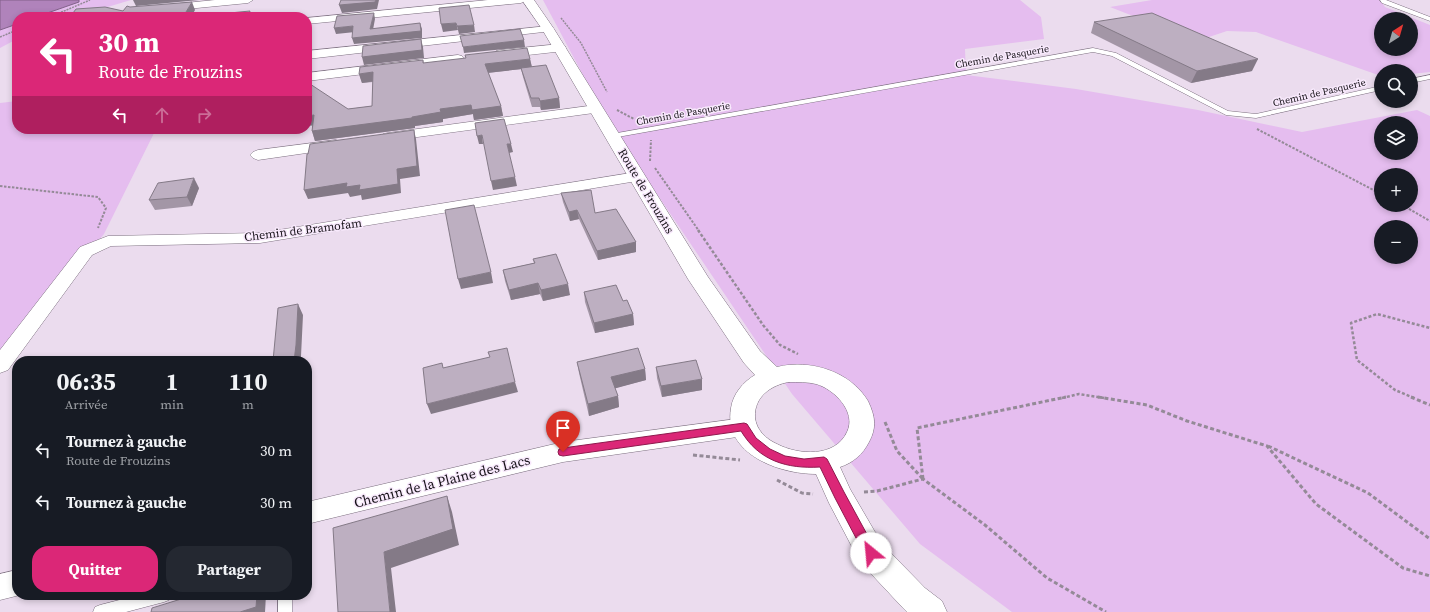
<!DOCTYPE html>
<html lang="fr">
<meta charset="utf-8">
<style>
:root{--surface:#171b24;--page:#242831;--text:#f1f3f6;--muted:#9ea1a6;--accent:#db2777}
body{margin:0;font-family:"Source Serif 4",serif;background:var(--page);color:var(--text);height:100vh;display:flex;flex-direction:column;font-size:15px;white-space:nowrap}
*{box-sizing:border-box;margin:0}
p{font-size:13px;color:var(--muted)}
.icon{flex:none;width:22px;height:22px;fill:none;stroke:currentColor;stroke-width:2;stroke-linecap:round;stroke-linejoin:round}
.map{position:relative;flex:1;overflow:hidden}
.details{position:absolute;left:12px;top:356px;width:300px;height:244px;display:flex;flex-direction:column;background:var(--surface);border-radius:16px;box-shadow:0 2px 6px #0003}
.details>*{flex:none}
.guide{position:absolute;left:12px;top:12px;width:300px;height:122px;border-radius:16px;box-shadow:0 2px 6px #0003;background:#db2777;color:#fff;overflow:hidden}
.needle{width:26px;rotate:37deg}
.controls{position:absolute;left:1374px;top:12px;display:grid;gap:8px}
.controls a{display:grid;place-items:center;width:44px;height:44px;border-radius:50%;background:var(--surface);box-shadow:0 2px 6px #0003;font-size:20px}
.pin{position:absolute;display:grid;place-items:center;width:34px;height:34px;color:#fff;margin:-41px -17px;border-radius:50% 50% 50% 0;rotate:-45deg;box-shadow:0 0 4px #0007}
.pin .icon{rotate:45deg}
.me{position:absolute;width:44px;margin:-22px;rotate:332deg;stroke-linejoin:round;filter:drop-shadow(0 0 3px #0008)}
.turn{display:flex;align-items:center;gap:14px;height:84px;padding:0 20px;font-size:18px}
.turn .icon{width:52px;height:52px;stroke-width:2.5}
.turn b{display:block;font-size:28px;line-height:34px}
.lanes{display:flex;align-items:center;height:38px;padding:0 20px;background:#0003;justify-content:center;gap:20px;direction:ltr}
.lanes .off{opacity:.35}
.eta{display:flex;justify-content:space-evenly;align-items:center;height:68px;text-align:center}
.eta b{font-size:24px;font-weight:700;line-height:28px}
.primary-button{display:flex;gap:8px;margin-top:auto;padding:8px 20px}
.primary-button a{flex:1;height:46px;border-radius:16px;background:var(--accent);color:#fff;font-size:16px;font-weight:700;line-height:46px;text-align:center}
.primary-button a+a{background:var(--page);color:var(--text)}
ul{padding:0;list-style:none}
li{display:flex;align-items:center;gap:12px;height:52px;padding:0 20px}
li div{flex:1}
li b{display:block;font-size:15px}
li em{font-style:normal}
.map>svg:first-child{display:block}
</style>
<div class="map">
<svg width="1430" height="612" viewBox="0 0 1430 612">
<rect width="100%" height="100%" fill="#ebdcee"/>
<g fill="#e5bdef" fill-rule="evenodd">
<polygon points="79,0 131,0 74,17 36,17 78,2"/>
<path d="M 543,0 L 1020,0 L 1041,17 L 1044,39 L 965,49 L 966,75 L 1076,89 L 1198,110 L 1302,132 L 1417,110 L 1430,116 L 1430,612 L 1012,612 L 920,544 L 792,394 L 607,120 ZM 1381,123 L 1411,123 L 1411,153 L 1381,153 ZM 1381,175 L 1411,175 L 1411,205 L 1381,205 ZM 1381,227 L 1411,227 L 1411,257 L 1381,257 Z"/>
<path d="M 1152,0 L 1380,0 L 1385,7 L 1430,25 L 1430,72 L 1411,74 L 1411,71 L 1381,71 L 1381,76 L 1256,32 L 1227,31 L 1197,41 L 1110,7 ZM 1381,19 L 1411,19 L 1411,49 L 1381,49 Z"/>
<polygon points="17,24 17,39 0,48 0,30"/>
<polygon points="17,101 17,129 156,129 104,234 0,359 0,103"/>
</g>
<polygon fill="#b083bb" stroke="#82618a" points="0,0 79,0 79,2 36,17 17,17 17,24 0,30"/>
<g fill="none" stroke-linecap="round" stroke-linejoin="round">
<g stroke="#7d7080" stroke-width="1">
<g id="lane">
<polygon points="1380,0 1386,0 1430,17 1430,21 1382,3"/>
<polygon points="1093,48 1116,53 1228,111 1256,114 1381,86 1381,90 1256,118 1226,115 1112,56 1093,52 612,138 608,136 612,134"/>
<polygon points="1430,75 1430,79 1411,83 1411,79"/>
<polygon points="139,595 171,595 169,600 164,602 126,612 93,612 95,607 100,605"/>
<rect x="278" y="595" width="14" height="17"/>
</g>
</g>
<g stroke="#7d7080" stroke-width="1">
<g id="street">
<polygon points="215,0 253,0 248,3 166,11 161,8 166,5"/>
<polygon points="488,0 526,0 521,3 307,24 307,18"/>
<polygon points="250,14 259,14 265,17 244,17"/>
<polygon points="548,26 552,27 554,29 552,31 307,59 307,51"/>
<polygon points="560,44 564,45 566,48 564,51 500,58 496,57 494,54 496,51 500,50"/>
<polygon points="458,55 462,56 464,59 462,62 307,81 307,73"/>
<polygon points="596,105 601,106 603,109 601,112 388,141 383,140 381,137 383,134 388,133"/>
<polygon points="336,140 341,142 344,145 341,148 258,160 253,158 250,155 253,152 258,150"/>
<polygon points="637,172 643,174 645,177 643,180 260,243 111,246 92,255 8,370 0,373 0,350 80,247 108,236 260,233"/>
<polygon points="744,418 752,421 756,427 752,433 744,436 563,462 307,524 307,502 563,442"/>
<polygon points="17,570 17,595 20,595 0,600 0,574"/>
</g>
</g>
<g stroke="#7d7080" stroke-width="1">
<path id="secondary" d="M 522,0 L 534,0 L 554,29 L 708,277 L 760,351 L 777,367 C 810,359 850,371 868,401 C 875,416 877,427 869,442 C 863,454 853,463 840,467 L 850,489 L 882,544 L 925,588 L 942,601 L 947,612 L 907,612 L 903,608 L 860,562 L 829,503 L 816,474 C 779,474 723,454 731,408 C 733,394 743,382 755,375 L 744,363 L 688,279 L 542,29 ZM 789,382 C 798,382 808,382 816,384 C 834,389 857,412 847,432 C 835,458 798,455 777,444 C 766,439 756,430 755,417 C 754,397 771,385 789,382 Z"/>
</g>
<g stroke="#948a97" stroke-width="1.5" stroke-dasharray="2 1" stroke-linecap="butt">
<polyline points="50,17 90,0"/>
<polyline points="561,18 581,43 607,92"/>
<polyline points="0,37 17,30"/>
</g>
<g stroke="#948a97" stroke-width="2" stroke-dasharray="2.5 1.5" stroke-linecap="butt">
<polyline points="617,110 634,119"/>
<polyline points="1257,129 1381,194"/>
<polyline points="650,161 651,140"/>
<polyline points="655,168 699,231"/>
<polyline points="0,186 98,197 106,208 98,228"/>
<polyline points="1402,205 1430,221"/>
</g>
<g stroke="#948a97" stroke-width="2.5" stroke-dasharray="3 2" stroke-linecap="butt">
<polyline points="698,230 763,325 780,345 798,354"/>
<polyline points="1062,398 1079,394 1104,398"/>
<polyline points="1414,398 1395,390 1357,360 1351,323 1377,314 1430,328"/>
</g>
<g stroke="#948a97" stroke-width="3" stroke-dasharray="4 2.5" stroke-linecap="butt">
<polyline points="1098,397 1147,405 1187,421 1267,446 1316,504 1403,568 1430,576"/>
<polyline points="1411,397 1430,405"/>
<polyline points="885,422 897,451 923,479"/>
<polyline points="1268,446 1368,493 1430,539"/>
<polyline points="693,455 740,460"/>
<polyline points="923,479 917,428 1066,397"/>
<polyline points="777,480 802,493 813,494"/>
<polyline points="864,492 877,491 923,479 985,525 1047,578 1106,612"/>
</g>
<use href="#lane" fill="#fff" fill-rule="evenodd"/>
<use href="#street" fill="#fff" fill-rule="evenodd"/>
<use href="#secondary" fill="#fff" fill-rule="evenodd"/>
</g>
<g fill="#a396a6">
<polygon points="1094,22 1252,71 1191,83 1091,33"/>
<polygon points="530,59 532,67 559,98 560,108 541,110 540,107 532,107 523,77 521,69 488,73 501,106 503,116 474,120 473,114 443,119 443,122 415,126 415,128 315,141 312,131 313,125 348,109 372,106 373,82 362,83 359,74 423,60 424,63"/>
<polygon points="199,188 192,206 155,210 149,200"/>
<polygon points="561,193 595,213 636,242 636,252 598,260 579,219 570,221 563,202"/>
<polygon points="533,259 570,295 543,301 540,294 511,300 505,281 503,270 534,263"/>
<polygon points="584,292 623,301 633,314 634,325 595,333 585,302"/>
<polygon points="577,362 645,369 646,380 615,388 618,396 619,407 589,416 579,373"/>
<polygon points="656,367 702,390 662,397 657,378"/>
</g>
<g fill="#847a87">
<polygon points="133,0 199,0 136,6"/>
<polygon points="376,0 379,0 377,9 342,13 339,5"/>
<polygon points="192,2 195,10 191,17 183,17"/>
<polygon points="250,11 252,17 247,17"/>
<polygon points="374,13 375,19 372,35 370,29"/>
<polygon points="420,23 422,29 422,38 354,44 352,38"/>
<polygon points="456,23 458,30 443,32 441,24"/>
<polygon points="474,25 475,32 459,34 457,26"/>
<polygon points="353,26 355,32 336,34 334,28"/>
<polygon points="421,39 423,47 424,58 364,65 362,57"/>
<polygon points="524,40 525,47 464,53 463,47"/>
<polygon points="530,59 532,68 486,73 485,64"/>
<polygon points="1258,59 1252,71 1191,83 1197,71"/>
<polygon points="373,72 376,81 362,83 359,74"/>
<polygon points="559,98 560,108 541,110 540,101"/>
<polygon points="471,105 501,106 503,116 474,120 473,114 443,119 443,122 415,126 415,128 315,141 312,131 412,117 440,109"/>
<polygon points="314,115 318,125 307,126 307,116"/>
<polygon points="255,129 283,129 257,132"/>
<polygon points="414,130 416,139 420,176 400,179 401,193 362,200 361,195 350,197 348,193 308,199 304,190 397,169"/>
<polygon points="482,135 483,144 479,144 477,136"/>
<polygon points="507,144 511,144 513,152 509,153"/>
<polygon points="515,177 517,186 493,190 491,181"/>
<polygon points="194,178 199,188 192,206 187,197"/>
<polygon points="577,210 579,219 570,221 569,212"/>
<polygon points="636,242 636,252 598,260 597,251"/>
<polygon points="491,272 493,283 461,289 458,279"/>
<polygon points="538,283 540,294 511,300 509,290"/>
<polygon points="568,284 570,295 543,301 541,290"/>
<polygon points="298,304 303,315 301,356 301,361 294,361"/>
<polygon points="633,314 634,325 595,333 594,323"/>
<polygon points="645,369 646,380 613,389 611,377"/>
<polygon points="702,379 702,390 662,397 661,386"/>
<polygon points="515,382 518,392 431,414 427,404"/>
<polygon points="618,396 619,407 589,416 588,404"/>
<polygon points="447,496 452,512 459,545 391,568 396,612 390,612 384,552"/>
<polygon points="257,595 266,595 265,612 240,612"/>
</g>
<g fill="#bdafc1" stroke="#847a87">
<polygon points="341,0 376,0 375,2 339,5"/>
<polygon points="192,2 183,17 70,17 76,9 105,7 123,11 127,6 130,7"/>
<polygon points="469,5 474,25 457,26 456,23 441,24 439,8"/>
<polygon points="250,11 247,17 189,17"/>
<polygon points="374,13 370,29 420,23 421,31 352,38 353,26 334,28 337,16"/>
<polygon points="1152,13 1258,59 1197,71 1094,22"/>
<polygon points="520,29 524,40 463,47 460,36"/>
<polygon points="421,39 422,50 362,57 363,46"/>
<polygon points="527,48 530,59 485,64 501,106 472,110 471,105 440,109 441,112 412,117 412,118 312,131 314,115 307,116 307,82 348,109 372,106 373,72 359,74 360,67 423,60 423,63 466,58 465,55"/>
<polygon points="546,65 559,98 540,101 539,98 531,98 521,68"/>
<polygon points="504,119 511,144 507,144 515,177 491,181 482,135 477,136 475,123"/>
<polygon points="414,130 417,166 397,169 398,184 359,190 360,185 346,187 347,183 304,190 307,154 308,154 310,144"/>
<polygon points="194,178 187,197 149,200 158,183"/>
<polygon points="591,190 595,213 616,209 636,242 597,251 577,210 569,212 561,193"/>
<polygon points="474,205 491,272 458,279 445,210"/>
<polygon points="556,254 568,284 541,290 538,283 509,290 503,270 535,263 533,259"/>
<polygon points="616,285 623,301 627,300 633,314 594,323 584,292"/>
<polygon points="298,304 296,345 294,361 273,361 278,308"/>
<polygon points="507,348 515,382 427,404 423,368 442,363 443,368 490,357 488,352"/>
<polygon points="638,348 645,369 611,377 618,396 588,404 577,362"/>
<polygon points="696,360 702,379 661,386 656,367"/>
<polygon points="447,496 453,529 384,552 390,612 338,612 333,528"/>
<polygon points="194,595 257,595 256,607 240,612 151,612 152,608"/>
</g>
<path fill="#db2777" stroke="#8e194d" d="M 744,423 L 747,424 L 756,438 L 770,449 L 785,456 L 804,459 L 824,457 L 827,459 L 844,492 L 875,549 L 877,553 L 875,557 L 871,558 L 866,557 L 835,498 L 820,467 C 787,469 759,461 741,431 L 563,456 L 559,455 L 558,452 L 559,449 L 563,448 Z"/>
<g text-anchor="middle" stroke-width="3" stroke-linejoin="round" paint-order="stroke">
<g font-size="10" fill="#161218" stroke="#f8e9fc">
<text transform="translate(1002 56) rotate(-10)" y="4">Chemin de Pasquerie</text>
<text transform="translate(1319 92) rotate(-13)" y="4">Chemin de Pasquerie</text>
<text transform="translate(683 113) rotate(-10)" y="4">Chemin de Pasquerie</text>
</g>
<g font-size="12" fill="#161218" stroke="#f8e9fc">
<text transform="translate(646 191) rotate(59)" y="4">Route de Frouzins</text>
<text transform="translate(303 230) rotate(-7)" y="4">Chemin de Bramofam</text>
</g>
<g font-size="14" fill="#161218" stroke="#f8e9fc">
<text transform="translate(442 481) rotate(-14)" y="5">Chemin de la Plaine des Lacs</text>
</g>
</g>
</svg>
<div class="controls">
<a><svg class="needle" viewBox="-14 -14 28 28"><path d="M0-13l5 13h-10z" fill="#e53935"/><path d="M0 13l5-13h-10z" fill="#9ea1a6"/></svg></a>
<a><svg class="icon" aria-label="search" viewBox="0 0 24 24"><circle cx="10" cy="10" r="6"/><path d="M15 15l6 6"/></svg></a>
<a><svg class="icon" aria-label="layers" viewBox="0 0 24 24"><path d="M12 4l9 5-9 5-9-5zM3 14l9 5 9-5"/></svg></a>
<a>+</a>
<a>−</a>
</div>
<div class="pin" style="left:563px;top:452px;background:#d93025"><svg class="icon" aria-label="arrive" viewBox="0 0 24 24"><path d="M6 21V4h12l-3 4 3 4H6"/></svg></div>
<svg class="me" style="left:871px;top:553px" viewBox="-20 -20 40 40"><circle r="19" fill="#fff"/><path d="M0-13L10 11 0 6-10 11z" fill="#db2777"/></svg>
<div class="guide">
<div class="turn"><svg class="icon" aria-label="left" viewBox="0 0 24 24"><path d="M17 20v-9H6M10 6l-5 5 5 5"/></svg><div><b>30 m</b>Route de Frouzins</div></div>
<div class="lanes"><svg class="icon" aria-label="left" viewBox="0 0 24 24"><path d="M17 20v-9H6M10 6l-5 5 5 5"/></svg><svg class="icon off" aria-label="ahead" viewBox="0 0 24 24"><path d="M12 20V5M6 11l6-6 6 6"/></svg><svg class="icon off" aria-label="right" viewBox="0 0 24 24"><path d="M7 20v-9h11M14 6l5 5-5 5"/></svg></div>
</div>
<section class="details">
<div class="eta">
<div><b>06:35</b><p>Arrivée</p></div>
<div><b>1</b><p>min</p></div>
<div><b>110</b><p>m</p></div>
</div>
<ul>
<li><svg class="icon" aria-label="left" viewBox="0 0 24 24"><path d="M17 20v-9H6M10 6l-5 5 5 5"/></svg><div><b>Tournez à gauche</b><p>Route de Frouzins</p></div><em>30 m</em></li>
<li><svg class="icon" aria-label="left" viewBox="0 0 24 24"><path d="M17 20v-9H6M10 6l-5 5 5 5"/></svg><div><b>Tournez à gauche</b></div><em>30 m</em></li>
</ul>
<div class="primary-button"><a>Quitter</a><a>Partager</a></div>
</section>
</div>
